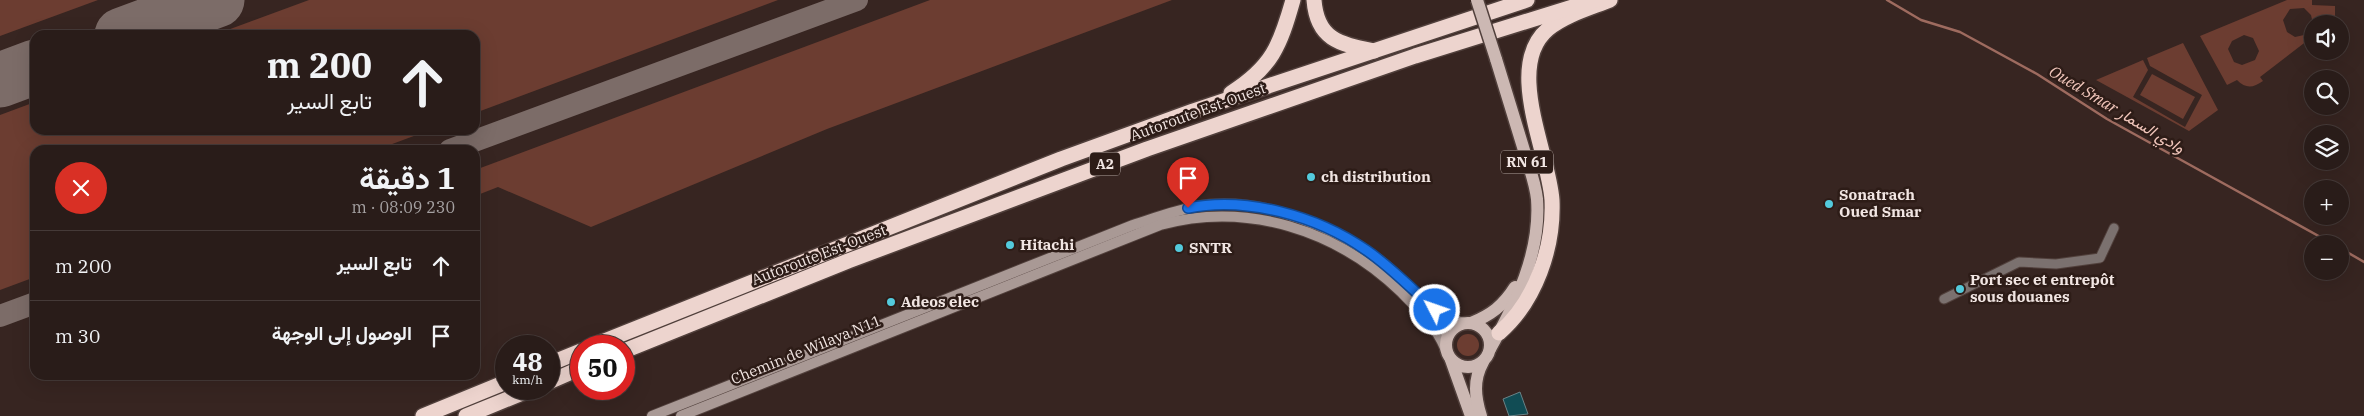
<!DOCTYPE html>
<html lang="ar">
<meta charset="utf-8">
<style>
:root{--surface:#291c19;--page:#352926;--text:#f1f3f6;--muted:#a5a1a2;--line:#453a38}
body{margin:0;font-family:"IBM Plex Serif",Vazirmatn,serif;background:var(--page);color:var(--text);direction:rtl;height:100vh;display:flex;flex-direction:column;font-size:19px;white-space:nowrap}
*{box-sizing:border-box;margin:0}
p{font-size:16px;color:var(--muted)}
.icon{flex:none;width:28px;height:28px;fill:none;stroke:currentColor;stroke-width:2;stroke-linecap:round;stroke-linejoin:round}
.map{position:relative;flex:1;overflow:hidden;direction:ltr}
.sheet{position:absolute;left:30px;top:145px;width:450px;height:235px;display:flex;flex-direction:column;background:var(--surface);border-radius:15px;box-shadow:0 5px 20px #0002,0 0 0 1px var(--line);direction:rtl}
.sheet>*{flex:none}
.top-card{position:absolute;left:30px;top:30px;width:450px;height:105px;border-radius:15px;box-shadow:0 5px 20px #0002,0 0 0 1px var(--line);direction:rtl;background:#291c19;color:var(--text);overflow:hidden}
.fabs{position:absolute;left:2304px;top:15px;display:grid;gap:10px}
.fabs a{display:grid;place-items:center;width:45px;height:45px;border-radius:50%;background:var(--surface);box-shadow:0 5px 20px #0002,0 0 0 1px var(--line);font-size:25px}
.speed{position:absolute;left:495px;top:335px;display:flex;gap:10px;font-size:25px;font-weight:700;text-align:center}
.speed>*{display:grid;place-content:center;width:65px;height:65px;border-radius:50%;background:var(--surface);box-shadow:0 5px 20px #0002,0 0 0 1px var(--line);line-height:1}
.speed small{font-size:12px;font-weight:400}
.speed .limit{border:8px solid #d22;background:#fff;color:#111}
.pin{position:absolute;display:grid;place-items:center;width:42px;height:42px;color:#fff;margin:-51px -21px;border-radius:50% 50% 50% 0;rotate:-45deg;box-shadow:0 0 5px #0007}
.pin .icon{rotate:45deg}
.me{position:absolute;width:55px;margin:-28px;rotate:311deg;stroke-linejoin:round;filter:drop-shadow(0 0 4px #0008)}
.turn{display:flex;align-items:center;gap:18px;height:105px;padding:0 25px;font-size:22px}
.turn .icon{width:65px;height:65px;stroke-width:2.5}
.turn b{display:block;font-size:35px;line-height:42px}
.round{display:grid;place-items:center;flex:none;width:52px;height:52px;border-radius:26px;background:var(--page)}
.head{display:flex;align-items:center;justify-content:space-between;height:85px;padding:0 25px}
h1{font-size:30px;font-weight:700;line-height:38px}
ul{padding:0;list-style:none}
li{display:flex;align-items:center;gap:15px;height:70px;padding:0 25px;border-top:1px solid var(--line)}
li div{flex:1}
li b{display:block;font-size:19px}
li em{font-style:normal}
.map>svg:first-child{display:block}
</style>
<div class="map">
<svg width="2364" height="416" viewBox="0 0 2364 416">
<rect width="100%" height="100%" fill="#372521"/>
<g fill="#6c3d31" fill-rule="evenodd">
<polygon points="0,0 98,0 0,36"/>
<polygon points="309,0 778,0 475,113 475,35 214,35"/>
<polygon points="930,0 1172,0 827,129 591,227 498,187 475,196 475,170"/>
<path d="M 2287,0 L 2312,0 L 2312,5 L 2335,6 L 2335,20 L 2330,24 L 2313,24 L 2311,15 L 2304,8 L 2290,9 L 2283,20 L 2287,32 L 2295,37 L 2304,35 L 2312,24 L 2312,37 L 2260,77 L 2263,81 C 2253,88 2246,89 2237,80 L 2227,85 L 2200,36 ZM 2244,35 L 2253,38 L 2259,51 L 2255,60 L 2242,65 L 2234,62 L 2228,49 L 2232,41 Z"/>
<polygon points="2183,43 2218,110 2189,131 2096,80 2143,60 2148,70 2133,97 2185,127 2202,95 2150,66 2147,58"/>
<polygon points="2152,74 2195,97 2183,119 2140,95"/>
<polygon points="35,102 35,130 430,130 376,150 35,150 35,277 0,290 0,115"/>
<circle cx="1468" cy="345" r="11"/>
</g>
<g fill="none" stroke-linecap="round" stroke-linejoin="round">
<g stroke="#9e6b5f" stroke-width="2.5">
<polyline points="1887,0 1921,20 1960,32 2037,74 2107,119 2333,244"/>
<polyline points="2340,248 2364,262"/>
</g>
<g stroke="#7c6c68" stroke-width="22">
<polyline points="450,150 857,0"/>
<polyline points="0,316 35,303"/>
</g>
<g stroke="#7c6c68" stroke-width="55">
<polyline points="122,35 217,0"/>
<polyline points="0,80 35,67"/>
</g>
</g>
<polygon fill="#114c54" stroke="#6a8387" points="1520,392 1528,414 1509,416 1503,399"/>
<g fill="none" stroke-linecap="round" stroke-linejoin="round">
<g stroke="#51403c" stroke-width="11">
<polyline id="minor" points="1944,299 2019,262 2056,264 2100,258 2114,228"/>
</g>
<g stroke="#51403c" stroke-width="12">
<g id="secondary">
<path d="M 652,416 L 1133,225 C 1155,218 1176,210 1199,206 C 1261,196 1342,228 1389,268 C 1412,288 1433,317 1464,323"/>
<path d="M 681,416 L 1160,225 C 1247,201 1337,230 1401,292 C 1419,310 1435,325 1445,348"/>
</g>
</g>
<g stroke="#51403c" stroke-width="15">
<g id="primary">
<circle cx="1468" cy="345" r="22"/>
<path d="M 1471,323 C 1491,315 1503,306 1515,287"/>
<path d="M 1490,349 C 1516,303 1541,253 1537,199 C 1535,181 1528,164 1523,147 C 1514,118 1505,89 1496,59"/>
<polyline points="1451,360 1471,416"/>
<path d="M 1481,416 C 1475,397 1473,380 1483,362"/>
</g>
</g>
<g stroke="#51403c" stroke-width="18">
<g id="motorway">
<path d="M 1314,0 C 1317,40 1340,44 1374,51"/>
<path d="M 1231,93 C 1272,67 1280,46 1293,0"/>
<path d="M 1499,333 C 1536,301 1554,247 1552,200 C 1549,153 1504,66 1548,29 C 1565,15 1590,8 1610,0"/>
<polyline points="592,346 1061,159 1193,111 1527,0"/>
<polyline points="624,351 848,261 1147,149 1415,56 1595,0"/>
<polyline points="549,364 581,351"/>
<polyline points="549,382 581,368"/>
<polyline points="423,416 506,382"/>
<polyline points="466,416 532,389"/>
</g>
</g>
<use href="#minor" stroke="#7b716f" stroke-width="9"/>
<use href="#secondary" stroke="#a99995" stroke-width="10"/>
<use href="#primary" stroke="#ccb8b3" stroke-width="12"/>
<use href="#motorway" stroke="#edd4ce" stroke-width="15"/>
<g stroke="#51403c" stroke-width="15" stroke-linecap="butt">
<polyline id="primary-bridge" points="1477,0 1496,59"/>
</g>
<use href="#primary-bridge" stroke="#ccb8b3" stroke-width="12"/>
</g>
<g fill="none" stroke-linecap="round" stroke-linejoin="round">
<g stroke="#114b97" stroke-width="12">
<path id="route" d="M 1188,208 C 1246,196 1317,216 1366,250 C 1391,267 1412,289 1435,310"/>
</g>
<use href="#route" stroke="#1a73e8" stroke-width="9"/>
</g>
<g fill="#53cadc" stroke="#2d1c17" stroke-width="2">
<circle cx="1311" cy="177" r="5"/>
<circle cx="1829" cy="204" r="5"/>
<circle cx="1010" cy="245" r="5"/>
<circle cx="1179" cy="248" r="5"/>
<circle cx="1960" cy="289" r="5"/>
<circle cx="891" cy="302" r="5"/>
</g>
<g text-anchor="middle" stroke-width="5" stroke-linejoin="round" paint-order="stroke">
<g fill="#2d1c17" stroke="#b6a9a5" stroke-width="1">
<rect x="1501" y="150.5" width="52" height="23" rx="4"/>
<rect x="1090" y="152.5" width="30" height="23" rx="4"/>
</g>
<g font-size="14" font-weight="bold" fill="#f1e5e2">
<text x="1527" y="167">RN 61</text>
<text x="1105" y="169">A2</text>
</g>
<g font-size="15" fill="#f1e5e2" stroke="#2d1c17">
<text transform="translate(1198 112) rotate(-20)" y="5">Autoroute Est-Ouest</text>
<text transform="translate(819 255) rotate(-21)" y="5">Autoroute Est-Ouest</text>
<text transform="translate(806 350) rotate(-22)" y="5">Chemin de Wilaya N11</text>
</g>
<g font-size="15" font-weight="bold" fill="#f1e5e2" stroke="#2d1c17" text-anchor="start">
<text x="1321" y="182">ch distribution</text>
<text x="1839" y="200">Sonatrach<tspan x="1839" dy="17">Oued Smar</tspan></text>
<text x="1020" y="250">Hitachi</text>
<text x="1189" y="253">SNTR</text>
<text x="1970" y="285">Port sec et entrepôt<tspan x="1970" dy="17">sous douanes</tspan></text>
<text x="901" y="307">Adeos elec</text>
</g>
<g font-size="16" font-style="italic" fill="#f1c6bb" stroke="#2d1c17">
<text transform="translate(2117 109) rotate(31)" y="6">Oued Smar وادي السمار</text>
</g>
</g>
</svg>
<div class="fabs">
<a><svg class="icon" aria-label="sound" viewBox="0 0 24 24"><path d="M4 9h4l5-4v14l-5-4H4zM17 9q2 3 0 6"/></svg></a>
<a><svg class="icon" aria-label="search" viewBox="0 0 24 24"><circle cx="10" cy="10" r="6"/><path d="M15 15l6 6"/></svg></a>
<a><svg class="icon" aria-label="layers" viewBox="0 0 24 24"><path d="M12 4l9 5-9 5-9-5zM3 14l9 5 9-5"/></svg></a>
<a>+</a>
<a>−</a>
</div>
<div class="speed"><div>48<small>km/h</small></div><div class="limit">50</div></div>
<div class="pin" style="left:1188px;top:208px;background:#d93025"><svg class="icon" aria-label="arrive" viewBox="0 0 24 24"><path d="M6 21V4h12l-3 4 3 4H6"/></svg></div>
<svg class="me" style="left:1435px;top:310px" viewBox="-20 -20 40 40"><circle r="17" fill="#1a73e8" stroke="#fff" stroke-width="3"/><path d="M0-11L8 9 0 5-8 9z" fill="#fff"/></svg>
<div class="top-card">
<div class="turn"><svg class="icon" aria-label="ahead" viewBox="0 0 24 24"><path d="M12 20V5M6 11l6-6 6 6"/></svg><div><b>200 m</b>تابع السير</div></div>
</div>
<section class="sheet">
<div class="head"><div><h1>1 دقيقة</h1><p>230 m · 08:09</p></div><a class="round" style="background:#d93025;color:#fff"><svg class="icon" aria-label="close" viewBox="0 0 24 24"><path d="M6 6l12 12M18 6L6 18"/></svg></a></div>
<ul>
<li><svg class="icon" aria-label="ahead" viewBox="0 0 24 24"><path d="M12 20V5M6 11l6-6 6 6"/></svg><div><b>تابع السير</b></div><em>200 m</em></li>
<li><svg class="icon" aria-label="arrive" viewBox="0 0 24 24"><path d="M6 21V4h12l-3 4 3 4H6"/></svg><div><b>الوصول إلى الوجهة</b></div><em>30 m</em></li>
</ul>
</section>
</div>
